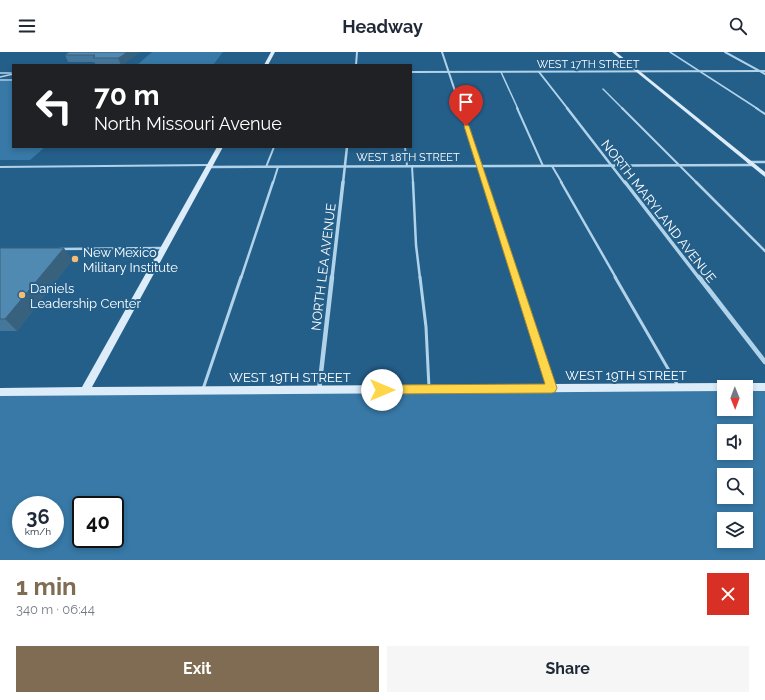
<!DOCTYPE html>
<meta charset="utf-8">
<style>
:root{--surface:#fff;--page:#f6f6f7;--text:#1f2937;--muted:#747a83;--accent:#7f6c52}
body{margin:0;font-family:Raleway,sans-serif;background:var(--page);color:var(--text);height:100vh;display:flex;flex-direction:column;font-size:15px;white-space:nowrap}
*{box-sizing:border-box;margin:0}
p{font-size:13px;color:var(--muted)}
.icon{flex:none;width:22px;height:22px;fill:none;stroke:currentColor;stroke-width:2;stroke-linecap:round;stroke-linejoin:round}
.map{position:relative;height:508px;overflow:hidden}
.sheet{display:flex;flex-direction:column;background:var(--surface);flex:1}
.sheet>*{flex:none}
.guide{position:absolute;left:12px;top:12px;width:400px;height:84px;border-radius:0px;box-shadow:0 2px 6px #0003;background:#202124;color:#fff;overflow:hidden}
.needle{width:26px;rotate:179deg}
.controls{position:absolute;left:717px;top:328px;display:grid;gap:8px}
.controls a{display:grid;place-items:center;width:36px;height:36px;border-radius:0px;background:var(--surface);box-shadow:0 2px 6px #0003;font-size:20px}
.speed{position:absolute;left:12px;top:444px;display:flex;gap:8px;font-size:20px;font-weight:700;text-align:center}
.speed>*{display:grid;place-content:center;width:52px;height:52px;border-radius:50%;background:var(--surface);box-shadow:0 2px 6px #0003;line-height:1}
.speed small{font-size:10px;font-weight:400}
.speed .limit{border:2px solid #111;border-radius:6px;background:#fff;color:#111}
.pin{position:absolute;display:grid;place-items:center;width:34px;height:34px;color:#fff;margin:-41px -17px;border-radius:50% 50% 50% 0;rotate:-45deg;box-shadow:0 0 4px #0007}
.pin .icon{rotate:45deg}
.me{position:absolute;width:44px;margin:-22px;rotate:90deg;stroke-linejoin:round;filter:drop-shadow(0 0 3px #0008)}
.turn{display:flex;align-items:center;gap:14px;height:84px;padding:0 16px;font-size:18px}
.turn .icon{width:52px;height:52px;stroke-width:2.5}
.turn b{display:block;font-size:28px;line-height:34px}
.round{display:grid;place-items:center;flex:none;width:42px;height:42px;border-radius:0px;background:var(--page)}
.summary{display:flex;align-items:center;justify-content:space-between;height:68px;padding:0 16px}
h1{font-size:24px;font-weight:700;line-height:30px;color:var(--accent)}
.action{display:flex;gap:8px;margin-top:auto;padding:8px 16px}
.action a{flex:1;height:46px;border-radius:0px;background:var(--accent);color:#fff;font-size:16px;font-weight:700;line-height:46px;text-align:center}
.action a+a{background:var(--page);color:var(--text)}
header{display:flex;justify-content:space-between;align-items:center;height:52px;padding:0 16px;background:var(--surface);font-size:18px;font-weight:700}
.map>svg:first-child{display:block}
</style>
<header><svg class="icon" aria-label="menu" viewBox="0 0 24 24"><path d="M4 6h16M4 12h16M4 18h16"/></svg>Headway<svg class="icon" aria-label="search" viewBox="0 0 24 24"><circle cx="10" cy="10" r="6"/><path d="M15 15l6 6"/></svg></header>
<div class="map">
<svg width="765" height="508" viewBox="0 0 765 508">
<rect width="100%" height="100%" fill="#245f8a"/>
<g fill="#3879a7" fill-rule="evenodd">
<polygon points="152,0 223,0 213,13 137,13"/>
<polygon points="0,29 13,29 13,95 45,95 30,108 0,108"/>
<path d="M 724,335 L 724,357 L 746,357 L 746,335 L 765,335 L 765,508 L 0,508 L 0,340 ZM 724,379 L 746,379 L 746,401 L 724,401 ZM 724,423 L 746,423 L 746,445 L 724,445 ZM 21,453 L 55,453 L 55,487 L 21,487 ZM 81,453 L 115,453 L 115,487 L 81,487 ZM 724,467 L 746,467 L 746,489 L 724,489 Z"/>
</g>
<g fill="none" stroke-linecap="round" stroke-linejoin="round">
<g stroke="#b1d3ea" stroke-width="1.5">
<polyline points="670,0 758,57"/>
<polyline points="501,20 518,57"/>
<polyline points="0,21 11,21"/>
<polyline points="0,25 13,22"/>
<polyline points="0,28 13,28"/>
<polyline points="603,37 623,57"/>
</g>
<g stroke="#b1d3ea" stroke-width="2">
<polyline points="517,56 543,114"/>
<polyline points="622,56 697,131"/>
<polyline points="756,56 765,62"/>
<polyline points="405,95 407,114"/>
<polyline points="412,114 413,131"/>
<polyline points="552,114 562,131"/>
<polyline points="0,115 210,113"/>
<polyline points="266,115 274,95"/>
<polyline points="273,131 278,115"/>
</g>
<g stroke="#b1d3ea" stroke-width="2.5">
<polyline points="413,130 416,193 420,226"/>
<polyline points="561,130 616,226"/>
<polyline points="696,130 765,199"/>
<polyline points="60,197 163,196"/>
<polyline points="241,226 273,130"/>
</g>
<g stroke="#b1d3ea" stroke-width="3">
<polyline points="420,225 426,275 429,336"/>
<polyline points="615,225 678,334"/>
<polyline points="203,337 241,225"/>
</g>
<g stroke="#b1d3ea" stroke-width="2">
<polyline points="442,0 461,57"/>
<polyline points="725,0 765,22"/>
<polyline points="356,13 357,0"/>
<polyline points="411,20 765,19"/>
<polyline points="539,20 568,57"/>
</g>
<g stroke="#b1d3ea" stroke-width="2.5">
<polyline points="460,56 485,131"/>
<polyline points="567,56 625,131"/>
<polyline points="748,110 765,110"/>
<polyline points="209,115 752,113"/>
<polyline points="343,131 347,95"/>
</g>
<g stroke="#b1d3ea" stroke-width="3.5">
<polyline points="484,130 516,226"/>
<polyline points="625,130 699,226"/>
<polyline points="332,226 343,130"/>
</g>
<g stroke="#b1d3ea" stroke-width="4.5">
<polyline points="516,225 552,336"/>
<polyline points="699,225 765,310"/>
<polyline points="319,338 332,225"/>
</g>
<g fill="#dcecf8" fill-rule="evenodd">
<polygon points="271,0 275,0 268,13 264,13"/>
<polygon points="612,0 616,0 765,120 765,125"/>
<polygon points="217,95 223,95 92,335 724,331 727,332 729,335 724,335 724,339 0,344 0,336 82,335"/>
<polygon points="746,331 765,331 765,339 746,339 746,335 741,335 743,332"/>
</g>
</g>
<g fill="#45779a">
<polygon points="69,0 139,0 125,11 121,13 96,13 94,10 68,10 65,3"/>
<polygon points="0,196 72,208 17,279 0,279"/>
</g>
<g fill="#38617d">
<polygon points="127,0 139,0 125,11 121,13 118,6"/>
<polygon points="64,196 72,208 17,279 5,267"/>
</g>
<g fill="#508ab3" stroke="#38617d">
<polygon points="69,0 127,0 122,4 118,6 93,6 95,4 93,4 95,3 65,3"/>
<polygon points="0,196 64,196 5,267 0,267"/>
</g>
<polygon fill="#ffd54a" stroke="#a68a30" points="466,72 469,74 557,336 555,340 552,341 382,342 378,341 376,338 378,334 382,333 545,332 464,74"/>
<g fill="#f5bd74" stroke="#245f8a" stroke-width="1.5">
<circle cx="75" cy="207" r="4"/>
<circle cx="22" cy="243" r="4"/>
</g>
<g text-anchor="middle" stroke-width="4" stroke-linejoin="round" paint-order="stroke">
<g font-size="11" fill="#fff" stroke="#245f8a">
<text x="588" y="16">WEST 17TH STREET</text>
<text x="408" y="109">WEST 18TH STREET</text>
</g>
<g font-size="13" fill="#fff" stroke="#245f8a">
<text transform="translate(659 159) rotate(52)" y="5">NORTH MARYLAND AVENUE</text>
<text transform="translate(323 215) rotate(-83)" y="5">NORTH LEA AVENUE</text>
<text x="626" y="328">WEST 19TH STREET</text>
<text x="290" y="330">WEST 19TH STREET</text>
</g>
<g font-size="13" fill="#fff" stroke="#245f8a" text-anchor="start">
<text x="83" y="205">New Mexico<tspan x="83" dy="15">Military Institute</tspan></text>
<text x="30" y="241">Daniels<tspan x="30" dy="15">Leadership Center</tspan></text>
</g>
</g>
</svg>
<div class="controls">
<a><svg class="needle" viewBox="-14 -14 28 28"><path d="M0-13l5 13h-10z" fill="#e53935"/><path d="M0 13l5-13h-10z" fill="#747a83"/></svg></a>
<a><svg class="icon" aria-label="sound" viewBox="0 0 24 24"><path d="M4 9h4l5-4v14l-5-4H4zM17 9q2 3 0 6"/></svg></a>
<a><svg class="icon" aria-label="search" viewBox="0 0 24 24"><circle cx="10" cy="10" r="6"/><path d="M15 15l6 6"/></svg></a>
<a><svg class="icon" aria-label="layers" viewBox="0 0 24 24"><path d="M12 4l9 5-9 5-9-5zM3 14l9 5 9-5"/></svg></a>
</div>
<div class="speed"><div>36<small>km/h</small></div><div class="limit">40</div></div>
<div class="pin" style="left:466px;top:74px;background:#d93025"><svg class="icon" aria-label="arrive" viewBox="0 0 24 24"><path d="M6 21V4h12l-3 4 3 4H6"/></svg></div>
<svg class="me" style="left:382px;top:338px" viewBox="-20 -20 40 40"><circle r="19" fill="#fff"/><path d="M0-13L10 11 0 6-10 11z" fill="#ffd54a"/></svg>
<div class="guide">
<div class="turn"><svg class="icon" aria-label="left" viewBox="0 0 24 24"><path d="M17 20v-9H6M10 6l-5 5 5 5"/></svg><div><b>70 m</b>North Missouri Avenue</div></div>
</div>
</div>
<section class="sheet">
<div class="summary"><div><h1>1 min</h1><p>340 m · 06:44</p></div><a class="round" style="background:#d93025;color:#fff"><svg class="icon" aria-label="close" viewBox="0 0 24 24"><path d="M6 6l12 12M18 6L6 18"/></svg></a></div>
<div class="action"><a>Exit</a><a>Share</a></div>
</section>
